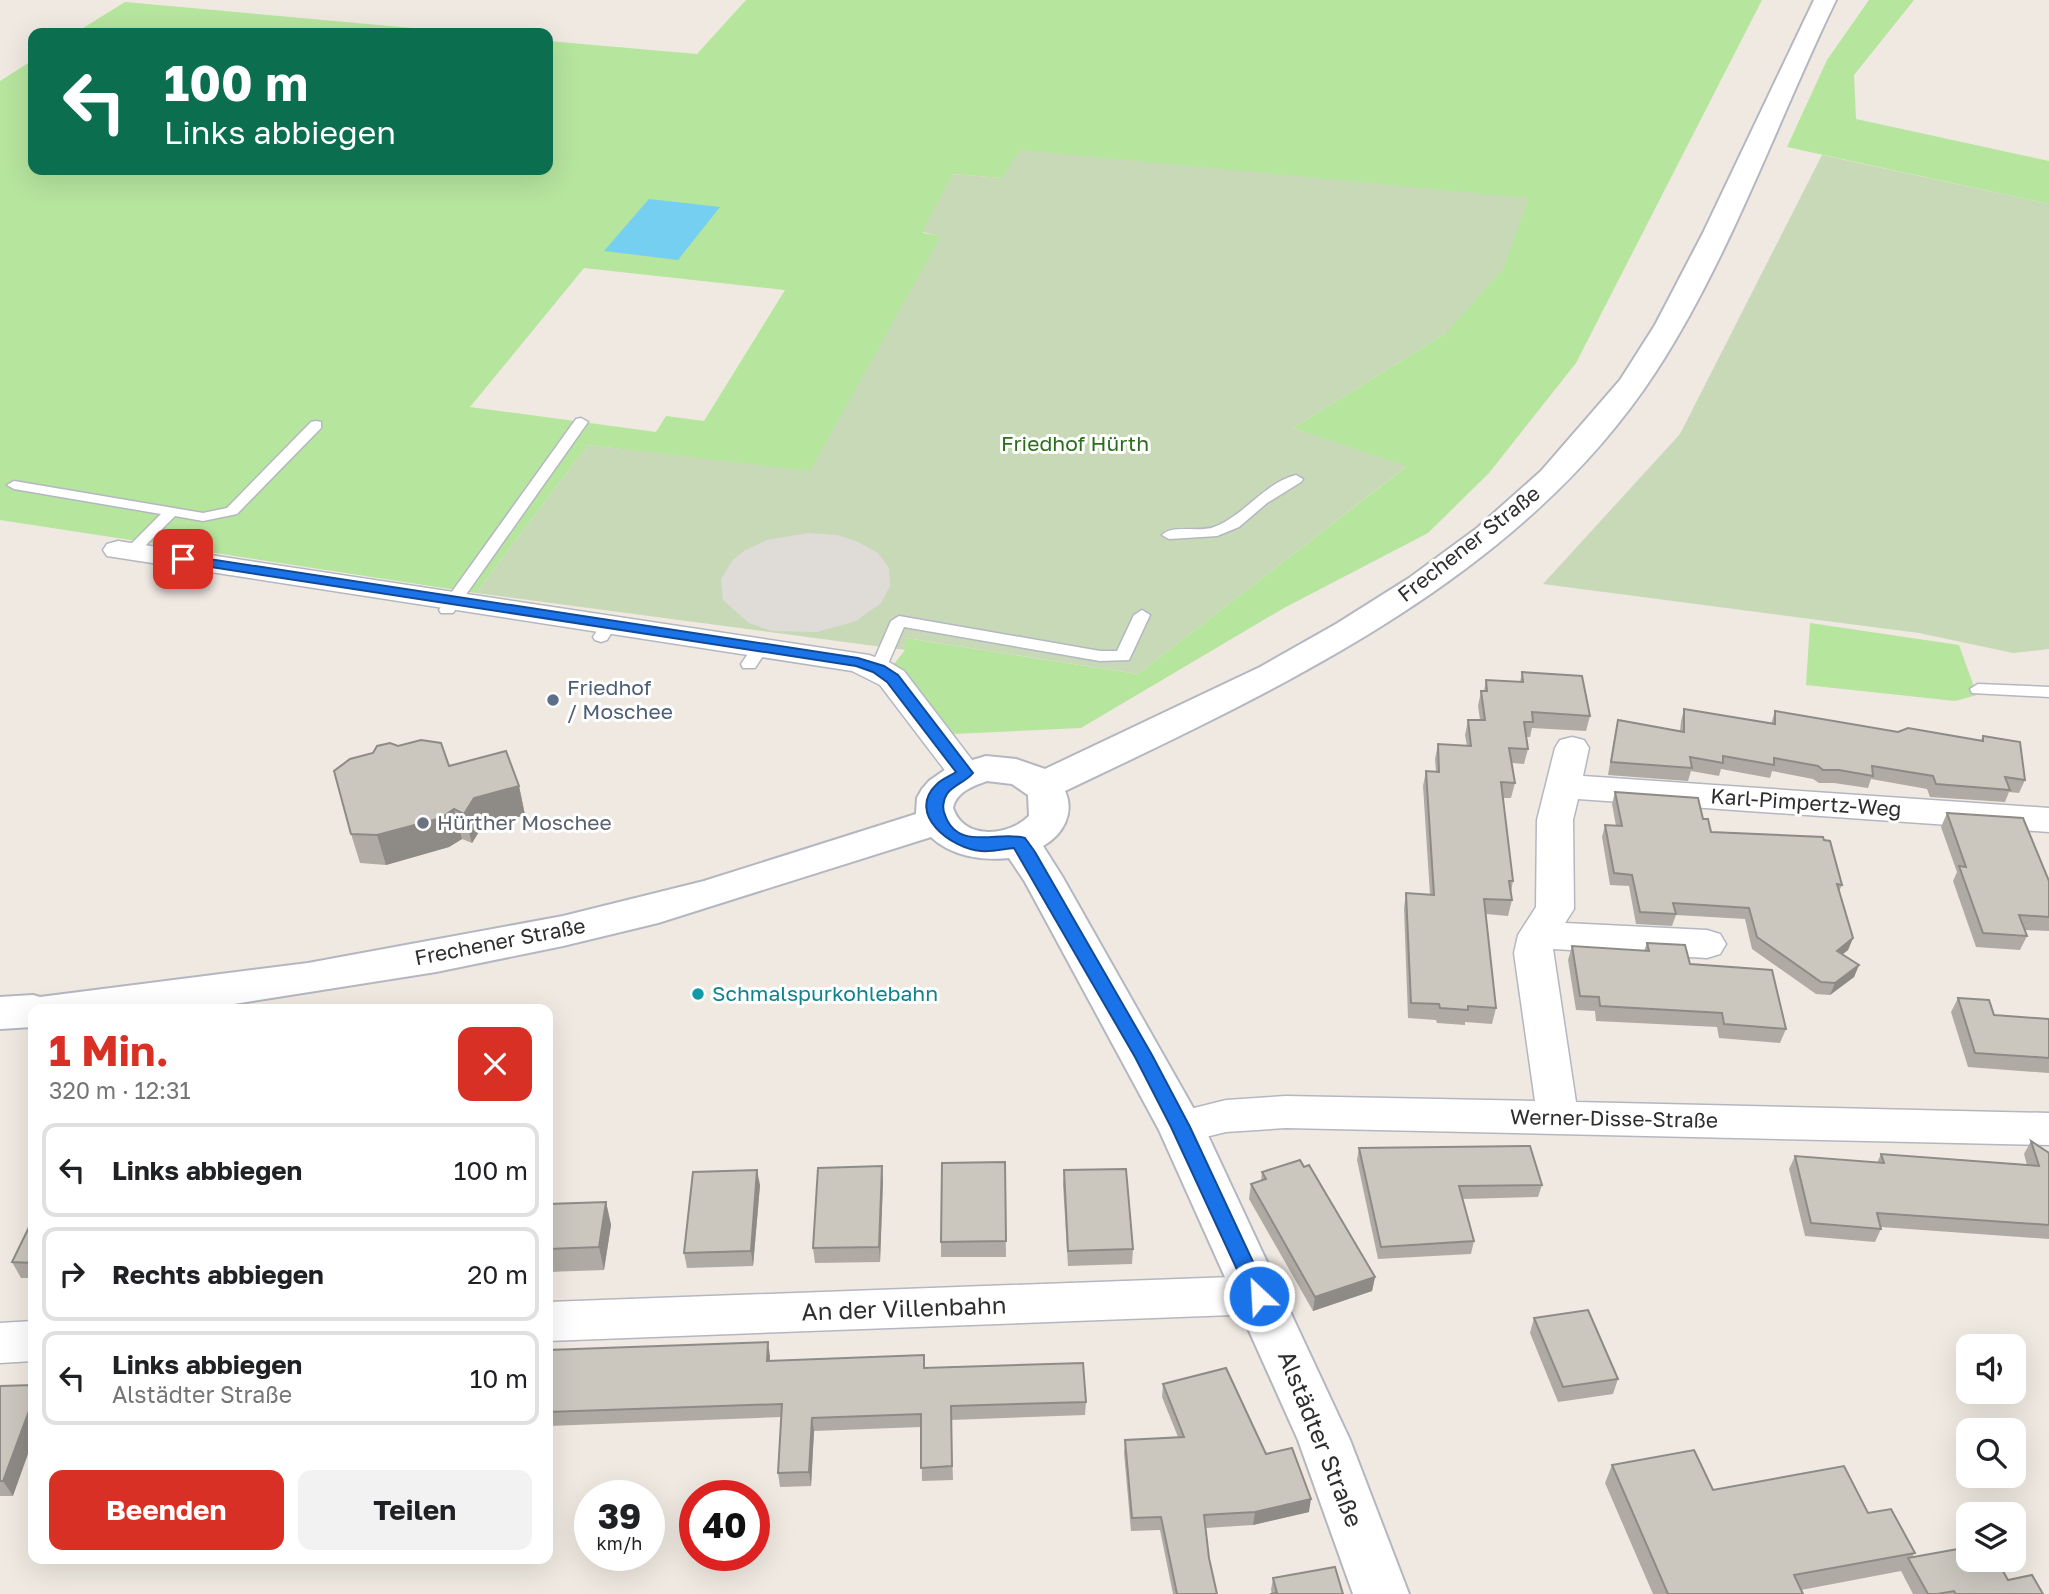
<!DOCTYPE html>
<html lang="de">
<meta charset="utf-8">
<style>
:root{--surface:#fff;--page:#f2f2f2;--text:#202124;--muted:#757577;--line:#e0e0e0;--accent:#d93025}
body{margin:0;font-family:"Golos Text",sans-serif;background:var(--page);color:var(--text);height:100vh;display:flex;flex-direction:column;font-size:26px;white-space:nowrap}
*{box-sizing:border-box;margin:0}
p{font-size:23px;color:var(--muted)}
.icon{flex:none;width:38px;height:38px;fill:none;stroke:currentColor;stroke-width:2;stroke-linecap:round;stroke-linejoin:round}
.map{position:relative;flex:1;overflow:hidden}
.panel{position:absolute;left:28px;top:1004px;width:525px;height:560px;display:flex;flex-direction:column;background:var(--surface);border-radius:14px;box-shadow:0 7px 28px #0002}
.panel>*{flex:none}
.top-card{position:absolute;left:28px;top:28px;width:525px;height:147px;border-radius:14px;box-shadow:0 7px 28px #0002;background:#0b6e4f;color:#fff;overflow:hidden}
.controls{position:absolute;left:1956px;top:1334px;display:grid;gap:14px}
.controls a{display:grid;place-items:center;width:70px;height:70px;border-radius:14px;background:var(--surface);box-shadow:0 7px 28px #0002;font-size:35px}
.speed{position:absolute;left:574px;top:1480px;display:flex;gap:14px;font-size:35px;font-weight:700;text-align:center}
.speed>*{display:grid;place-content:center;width:91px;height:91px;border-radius:50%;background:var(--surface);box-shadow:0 7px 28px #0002;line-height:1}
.speed small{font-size:18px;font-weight:400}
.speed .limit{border:10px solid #d22;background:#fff;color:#111}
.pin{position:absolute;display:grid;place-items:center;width:60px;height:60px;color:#fff;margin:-30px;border-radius:14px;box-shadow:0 4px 10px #0006}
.me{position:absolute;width:77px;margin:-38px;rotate:335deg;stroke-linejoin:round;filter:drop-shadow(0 0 5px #0008)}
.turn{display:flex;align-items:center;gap:24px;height:147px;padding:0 21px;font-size:32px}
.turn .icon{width:91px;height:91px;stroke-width:2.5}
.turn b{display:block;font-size:49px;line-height:60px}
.round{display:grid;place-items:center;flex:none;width:74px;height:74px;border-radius:14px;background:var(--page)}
.summary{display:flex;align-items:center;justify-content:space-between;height:119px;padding:0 21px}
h1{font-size:42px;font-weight:700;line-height:52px;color:var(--accent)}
.action{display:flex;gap:14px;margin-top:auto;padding:14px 21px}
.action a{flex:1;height:80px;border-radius:14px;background:var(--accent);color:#fff;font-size:28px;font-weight:700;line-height:80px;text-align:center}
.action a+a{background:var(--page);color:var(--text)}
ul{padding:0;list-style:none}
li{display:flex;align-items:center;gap:21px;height:94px;margin:0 14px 10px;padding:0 7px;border:4px solid var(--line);border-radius:14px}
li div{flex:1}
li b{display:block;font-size:26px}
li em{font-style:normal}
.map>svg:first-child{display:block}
</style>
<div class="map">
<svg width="2049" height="1594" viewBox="0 0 2049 1594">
<rect width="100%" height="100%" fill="#efe9e1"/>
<g fill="#b6e59e" fill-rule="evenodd">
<path d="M 746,0 L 1762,0 L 1576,363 L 1489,473 L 1428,533 L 1284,608 L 1081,728 L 953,734 L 894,664 L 905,650 L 905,638 L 1138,674 L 1406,467 L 1293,428 L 1446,333 L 1002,178 L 953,174 L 923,233 L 942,236 L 810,472 L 588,445 L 476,593 L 0,520 L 0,81 L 33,60 L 33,170 L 548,170 L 548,41 L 697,54 ZM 584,268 L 785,290 L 704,421 L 666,416 L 656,432 L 470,407 Z"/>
<polygon points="1869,0 1914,0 1854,75 1856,119 2049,161 2049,204 1787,147 1827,60"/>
<polygon points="125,2 467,33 75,33"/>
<polygon points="1810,623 1959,645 1977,695 1955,701 1806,685"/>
</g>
<g fill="#c8d9b8">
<polygon points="1020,150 1529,198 1503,269 1446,333 1293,428 1407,466 1138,674 906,638 905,650 476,593 588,445 810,471 941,236 922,232 953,174 1002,178"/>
<polygon points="1822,155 2049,204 2049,649 2013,653 1919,633 1543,584 1680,434"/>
</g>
<polygon fill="#dfdcd8" points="809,533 837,535 856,541 878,553 889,568 890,586 881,603 856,621 817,632 772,631 749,623 723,600 721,579 733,560 744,551 767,540"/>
<polygon fill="#75cff0" points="649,199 720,207 678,260 604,251"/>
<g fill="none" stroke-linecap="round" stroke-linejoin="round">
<g stroke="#b4b7c1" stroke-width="3">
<g id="lane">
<polygon points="581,418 588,422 453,613 441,613 439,610 441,607 576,419"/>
<polygon points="316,421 321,422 321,428 237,514 203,521 175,516 136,555 131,557 123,552 161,514 14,489 7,485 14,481 203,513 227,508 311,422"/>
<path d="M 1296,475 L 1303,479 L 1301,482 L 1267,503 L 1239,527 L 1217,536 L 1169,539 L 1162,535 C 1173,524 1199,533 1214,527 C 1244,516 1264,483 1296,475 Z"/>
<polygon points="1142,610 1150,615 1129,660 1100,661 904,627 884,673 878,674 870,669 891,621 899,616 1100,651 1117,651 1134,615"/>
<polygon points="609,619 617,624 607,640 601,642 595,640 593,637 603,621"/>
<polygon points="760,643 768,648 755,668 743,668 741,664 754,645"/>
<polygon points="1978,684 2049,687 2049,697 1972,693 1970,689"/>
</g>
</g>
<g stroke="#b4b7c1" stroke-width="3">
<g id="street">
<polygon points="118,541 869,655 889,662 904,671 982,773 977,781 965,784 953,781 880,685 852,671 107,556 103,550 107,544"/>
<polygon points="1572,737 1584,740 1589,748 1583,776 2049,808 2049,832 1578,799 1573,820 1574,909 1565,923 1707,930 1720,934 1726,944 1720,954 1707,958 1553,949 1576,1102 2049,1113 2049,1145 1286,1128 1226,1132 1181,1143 1166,1139 1160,1127 1166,1115 1226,1100 1286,1096 1535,1101 1514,953 1518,935 1536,907 1537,820 1555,748 1560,740"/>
<polygon points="1259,1276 1275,1281 1281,1295 1275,1309 1259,1314 548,1341 548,1302"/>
<polygon points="33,1321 33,1361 0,1363 0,1323"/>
</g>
</g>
<g stroke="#b4b7c1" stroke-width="4">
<path id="secondary" d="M 1814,0 L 1836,0 C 1776,124 1730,258 1655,373 C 1520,579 1279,689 1065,791 C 1075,813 1063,835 1043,846 L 1062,876 L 1204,1127 L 1350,1440 L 1409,1594 L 1353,1594 L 1298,1440 L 1159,1130 L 1025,882 L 1009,858 C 982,861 951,856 931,837 L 658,923 L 563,946 L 436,972 L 196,1010 L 33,1010 L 33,1027 L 0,1029 L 0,997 L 33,995 L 40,997 L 308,963 L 563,916 L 704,881 L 916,814 L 917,798 L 922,789 L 929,781 L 949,767 L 986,756 L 1016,759 L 1045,769 L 1260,667 L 1336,624 L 1409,578 L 1477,528 L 1541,471 L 1620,380 L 1655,325 L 1703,233 ZM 987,781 L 1012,784 L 1028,795 L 1029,816 C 1009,836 964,841 953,808 C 956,792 973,786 987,781 Z"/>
</g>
<use href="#lane" fill="#fff" fill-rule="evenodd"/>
<use href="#street" fill="#fff" fill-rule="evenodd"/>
<use href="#secondary" fill="#fff" fill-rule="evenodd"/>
</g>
<g fill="#afaba4">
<polygon points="1522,672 1590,716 1586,731 1532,728 1530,737 1526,737 1528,749 1524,764 1512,763 1515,783 1511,798 1503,798 1513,881 1511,892 1512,900 1508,916 1486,914 1496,1008 1492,1024 1465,1022 1465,1025 1437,1023 1436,1020 1408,1018 1404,908 1406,893 1430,895 1423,786 1426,771 1436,772 1435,759 1438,744 1467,746 1465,735 1468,720 1480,720 1478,706 1481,691 1484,691 1486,680 1520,682"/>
<polygon points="1684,709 1771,724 1775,711 1898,732 1981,740 1983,736 2025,780 2019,793 2009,792 2005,802 1930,797 1927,789 1871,779 1868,788 1834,783 1819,783 1813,779 1772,771 1770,778 1721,769 1719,776 1691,771 1688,781 1608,775 1615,733 1618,720 1680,731 1681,721"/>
<polygon points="373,753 449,766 519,786 525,815 482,827 472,843 462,839 449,847 386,865 360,863 351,834"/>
<polygon points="1615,792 1703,819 1711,832 1842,885 1839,891 1853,938 1848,950 1842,954 1859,965 1854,977 1830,995 1816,994 1752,949 1745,919 1676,915 1672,926 1636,924 1629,886 1610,885 1602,837 1605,825 1616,826 1612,804"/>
<polygon points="1947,813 2049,881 2049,931 2025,930 2027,936 2020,950 1976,947 1953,881 1957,872 1941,827"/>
<polygon points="1647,943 1690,964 1786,1029 1780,1043 1719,1038 1717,1027 1596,1021 1595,1011 1576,1010 1568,960 1572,946 1644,951"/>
<polygon points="1958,998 1994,1015 2049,1019 2049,1073 1968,1067 1951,1012"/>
<polygon points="2031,1141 2049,1153 2049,1239 1881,1227 1881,1229 1875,1242 1805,1236 1789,1169 1795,1156 1877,1163 1881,1154 2027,1165 2024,1154"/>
<polygon points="1359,1148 1542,1185 1538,1197 1462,1199 1474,1241 1471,1254 1378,1259 1357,1160"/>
<polygon points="1005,1162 1006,1257 941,1257 941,1242"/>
<polygon points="1064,1170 1133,1249 1132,1264 1068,1266 1063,1185"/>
<polygon points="1262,1172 1375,1277 1372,1291 1313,1311 1249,1199 1251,1184 1261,1181"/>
<polygon points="883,1181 880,1262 815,1263 813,1248"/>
<polygon points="760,1185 753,1266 687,1268 684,1253"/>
<polygon points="606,1202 611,1225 604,1270 548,1272 548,1204"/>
<polygon points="33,1219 33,1278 21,1278 12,1262"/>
<polygon points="1534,1318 1618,1379 1613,1394 1558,1402 1530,1333"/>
<polygon points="548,1350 770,1356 770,1361 924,1355 924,1368 1086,1402 1085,1415 951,1420 953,1480 922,1481 921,1427 814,1431 811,1486 780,1487 778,1473 781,1417 548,1426"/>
<polygon points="1163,1384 1266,1454 1309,1512 1253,1525 1206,1528 1209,1558 1217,1594 1173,1594 1160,1530 1131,1531 1124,1453 1125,1440 1178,1437 1162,1397"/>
<polygon points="0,1386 13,1496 0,1496"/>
<polygon points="1612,1465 1713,1490 1868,1513 1915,1553 1912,1557 2008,1580 2043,1594 1913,1594 1901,1571 1801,1590 1803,1594 1653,1594 1605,1483"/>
<polygon points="1273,1578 1343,1594 1272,1594 1271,1590"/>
</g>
<g fill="#8e8b86">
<polygon points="519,786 525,815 482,827 472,843 464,814 474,798"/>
<polygon points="454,809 462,839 449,847 386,865 377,835"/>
<polygon points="1853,938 1848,950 1832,963 1837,951"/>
<polygon points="1859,965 1854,977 1830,995 1835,983"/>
<polygon points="882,1166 883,1181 880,1262 879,1247"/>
<polygon points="757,1170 760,1185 753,1266 751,1251"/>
<polygon points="606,1202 611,1225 604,1270 599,1247"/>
<polygon points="1375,1277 1372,1291 1313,1311 1315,1297"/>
<polygon points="768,1342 770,1356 769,1374 767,1361"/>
<polygon points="33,1400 33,1440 13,1496 3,1481"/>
<polygon points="812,1418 814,1431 811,1486 809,1472"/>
<polygon points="1311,1499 1309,1512 1253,1525 1255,1512"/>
</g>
<g fill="#cbc7bf" stroke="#8e8b86" stroke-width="2">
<polygon points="1522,672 1582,676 1590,716 1532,712 1533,722 1524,722 1528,749 1509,748 1515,783 1501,782 1513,881 1509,881 1512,900 1484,899 1496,1008 1468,1006 1468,1010 1440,1008 1439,1004 1411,1003 1406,893 1434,895 1426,771 1439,772 1438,744 1471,746 1468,720 1485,720 1481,691 1487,691 1486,680 1523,682"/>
<polygon points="1684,709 1775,724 1775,711 1898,732 1908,728 1983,741 1983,736 2020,742 2025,780 2005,777 2010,790 1936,784 1933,776 1872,766 1873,776 1839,770 1823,770 1818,766 1774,758 1774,765 1723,756 1723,763 1690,757 1692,768 1611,762 1618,720 1684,732"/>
<polygon points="421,740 441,743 449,766 506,751 519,786 474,798 464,814 454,809 441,818 377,835 351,834 334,771 350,759 373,753 377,746 390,743 398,746"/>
<polygon points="1615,792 1698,798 1703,819 1708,819 1711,832 1823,837 1824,840 1830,841 1842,885 1837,884 1853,938 1837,951 1859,965 1835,983 1821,982 1757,937 1749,908 1673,903 1676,914 1640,912 1632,875 1614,873 1605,825 1622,826"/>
<polygon points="1947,813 2023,818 2049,881 2049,917 2019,915 2027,936 1983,933 1959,866 1966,867"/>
<polygon points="1647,943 1685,945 1690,964 1772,970 1786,1029 1724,1024 1722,1013 1600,1006 1599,997 1580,996 1572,946 1649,951"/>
<polygon points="1958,998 1989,1000 1994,1015 2049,1019 2049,1058 1975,1053"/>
<polygon points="2031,1141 2049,1153 2049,1225 1877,1213 1881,1229 1811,1223 1795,1156 1884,1163 1881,1154 2039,1166"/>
<polygon points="1530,1146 1542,1185 1459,1186 1474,1241 1381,1247 1359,1148"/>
<polygon points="1300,1160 1304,1167 1309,1165 1375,1277 1315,1297 1251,1184 1266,1179 1262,1172"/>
<polygon points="1005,1162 1006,1241 941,1242 942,1163"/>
<polygon points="882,1166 879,1247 813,1248 818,1168"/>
<polygon points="1126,1169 1133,1249 1068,1251 1064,1170"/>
<polygon points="757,1170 751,1251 684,1253 693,1172"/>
<polygon points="606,1202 599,1247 548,1249 548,1204"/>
<polygon points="33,1219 33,1263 12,1262"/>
<polygon points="1588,1310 1618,1379 1563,1387 1534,1318"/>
<polygon points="768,1342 767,1361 924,1355 924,1368 1083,1363 1086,1402 951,1406 952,1466 921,1468 921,1414 812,1418 809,1472 778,1473 782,1404 548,1412 548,1350"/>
<polygon points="1226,1368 1266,1454 1292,1448 1311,1499 1255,1512 1204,1515 1209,1558 1217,1594 1177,1594 1161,1517 1132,1518 1125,1440 1184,1437 1163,1384"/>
<polygon points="33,1385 33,1400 3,1481 0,1481 0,1386"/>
<polygon points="1694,1450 1713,1490 1844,1466 1868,1513 1891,1509 1915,1553 1794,1575 1803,1594 1668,1594 1612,1465"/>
<polygon points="1969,1547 1969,1559 1996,1559 2008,1580 2032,1575 2043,1594 1956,1594 1954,1591 1937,1594 1928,1594 1908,1558"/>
<polygon points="1335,1567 1343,1594 1270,1594 1277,1593 1273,1578"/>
</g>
<path fill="#1a73e8" stroke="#114b97" stroke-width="2" d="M 183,555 L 858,658 L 884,666 L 898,675 L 973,773 C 966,782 953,785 947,794 C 943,800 942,809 945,815 C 958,852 999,830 1025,838 L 1035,852 L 1152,1055 L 1190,1127 L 1269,1296 L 1266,1302 L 1259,1304 L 1252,1302 L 1171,1127 L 1135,1057 L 1014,848 C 1004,849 992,852 981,851 C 952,849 905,814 937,784 C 942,779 950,776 956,772 L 887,682 L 873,672 L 856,666 L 178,562 L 178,556 Z"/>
<circle fill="#5c6f8a" stroke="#fff" stroke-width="2.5" cx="553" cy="700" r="7"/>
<circle fill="#6b7280" stroke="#fff" stroke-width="2.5" cx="423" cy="823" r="7"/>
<circle fill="#0f9aa8" stroke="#fff" stroke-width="2.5" cx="698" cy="994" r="7"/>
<g text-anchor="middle" stroke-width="6" stroke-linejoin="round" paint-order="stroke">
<g font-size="21" fill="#2c6e1b" stroke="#fff">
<text x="1075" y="451">Friedhof Hürth</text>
</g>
<g font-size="21" fill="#2e2e2e" stroke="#fff">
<text transform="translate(1469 544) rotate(-38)" y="7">Frechener Straße</text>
<text transform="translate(1806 803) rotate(4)" y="7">Karl-Pimpertz-Weg</text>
<text transform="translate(500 942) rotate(-11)" y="7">Frechener Straße</text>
<text transform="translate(1614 1119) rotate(1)" y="7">Werner-Disse-Straße</text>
</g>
<g font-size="21" fill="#4e5e75" stroke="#fff" text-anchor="start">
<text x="567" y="695">Friedhof<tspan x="567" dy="24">/ Moschee</tspan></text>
</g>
<g font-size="21" fill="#5b616d" stroke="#fff" text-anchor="start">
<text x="437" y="830">Hürther Moschee</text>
</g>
<g font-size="21" fill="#0d838f" stroke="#fff" text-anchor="start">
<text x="712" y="1001">Schmalspurkohlebahn</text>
</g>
<g font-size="24" fill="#2e2e2e" stroke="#fff">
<text transform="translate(904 1309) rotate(-2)" y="8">An der Villenbahn</text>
<text transform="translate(1320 1439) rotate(68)" y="8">Alstädter Straße</text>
</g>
</g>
</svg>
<div class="controls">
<a><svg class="icon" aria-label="sound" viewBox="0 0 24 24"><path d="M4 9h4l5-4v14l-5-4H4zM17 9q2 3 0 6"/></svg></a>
<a><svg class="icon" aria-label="search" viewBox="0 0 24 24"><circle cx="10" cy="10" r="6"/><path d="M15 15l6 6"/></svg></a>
<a><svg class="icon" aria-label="layers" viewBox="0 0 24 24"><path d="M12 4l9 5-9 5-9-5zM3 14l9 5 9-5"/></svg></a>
</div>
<div class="speed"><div>39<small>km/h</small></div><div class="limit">40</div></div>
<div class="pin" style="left:183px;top:559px;background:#d93025"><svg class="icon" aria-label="arrive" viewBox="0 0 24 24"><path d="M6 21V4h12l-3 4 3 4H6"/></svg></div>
<svg class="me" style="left:1259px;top:1296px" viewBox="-20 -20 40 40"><circle r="17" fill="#1a73e8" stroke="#fff" stroke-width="3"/><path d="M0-11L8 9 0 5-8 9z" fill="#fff"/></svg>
<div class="top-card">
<div class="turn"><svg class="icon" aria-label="left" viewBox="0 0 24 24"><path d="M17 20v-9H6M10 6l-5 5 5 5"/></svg><div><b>100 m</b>Links abbiegen</div></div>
</div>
<section class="panel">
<div class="summary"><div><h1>1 Min.</h1><p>320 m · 12:31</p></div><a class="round" style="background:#d93025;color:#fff"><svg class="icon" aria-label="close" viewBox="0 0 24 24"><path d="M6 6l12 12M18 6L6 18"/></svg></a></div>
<ul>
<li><svg class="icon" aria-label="left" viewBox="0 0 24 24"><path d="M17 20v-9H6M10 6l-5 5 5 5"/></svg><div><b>Links abbiegen</b></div><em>100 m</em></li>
<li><svg class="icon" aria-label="right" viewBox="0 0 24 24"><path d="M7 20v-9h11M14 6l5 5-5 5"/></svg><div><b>Rechts abbiegen</b></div><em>20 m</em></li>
<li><svg class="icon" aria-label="left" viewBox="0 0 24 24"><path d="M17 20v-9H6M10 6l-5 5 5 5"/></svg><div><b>Links abbiegen</b><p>Alstädter Straße</p></div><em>10 m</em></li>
</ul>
<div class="action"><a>Beenden</a><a>Teilen</a></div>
</section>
</div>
